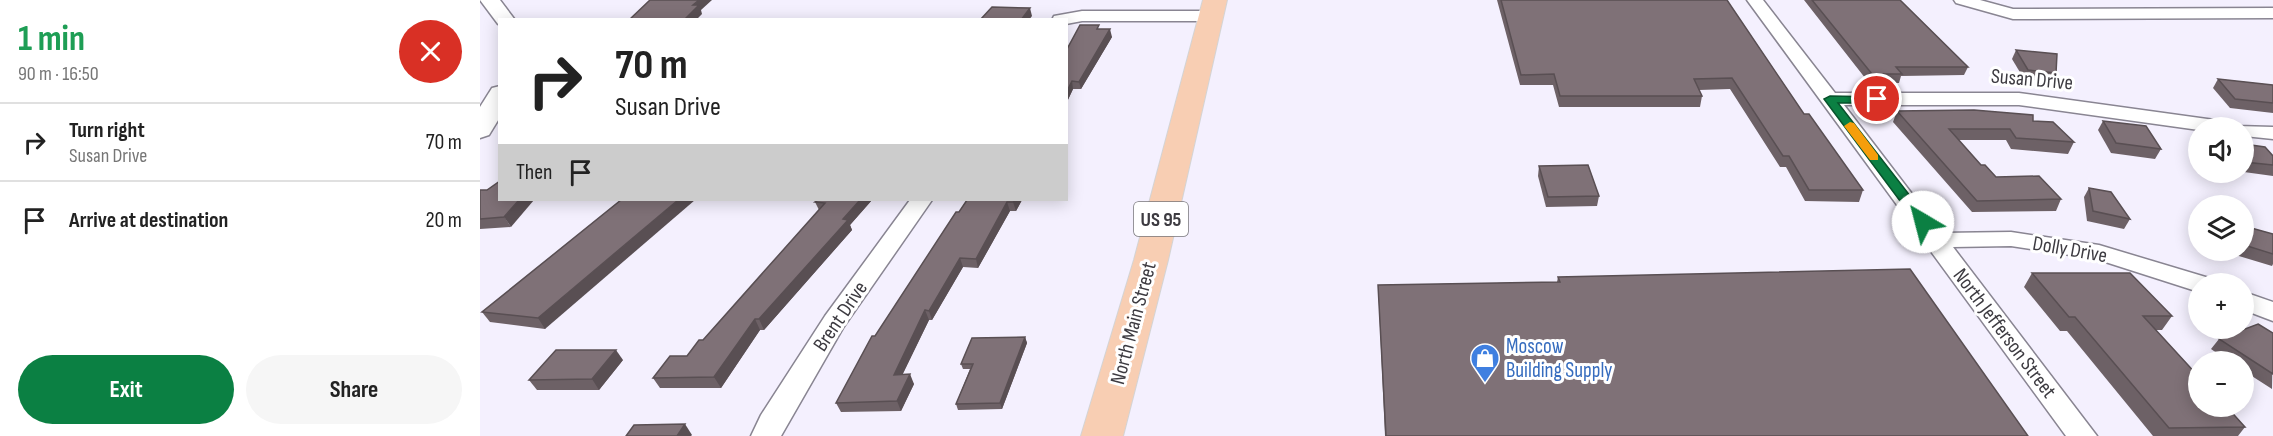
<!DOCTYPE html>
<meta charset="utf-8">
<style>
:root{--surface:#fff;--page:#f6f6f6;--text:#222;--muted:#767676;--line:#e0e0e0;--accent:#0b8043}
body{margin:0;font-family:"Sofia Sans Condensed",sans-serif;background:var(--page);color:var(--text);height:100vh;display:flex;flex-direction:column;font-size:22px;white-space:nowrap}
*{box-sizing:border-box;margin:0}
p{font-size:20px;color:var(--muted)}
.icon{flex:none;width:33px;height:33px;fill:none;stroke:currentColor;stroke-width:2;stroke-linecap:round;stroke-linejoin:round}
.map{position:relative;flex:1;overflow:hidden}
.side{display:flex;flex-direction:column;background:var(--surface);width:480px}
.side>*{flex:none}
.hud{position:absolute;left:18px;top:18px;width:570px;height:183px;border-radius:0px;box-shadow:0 3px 15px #0003;background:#fff;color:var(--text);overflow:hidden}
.buttons{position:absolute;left:1708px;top:117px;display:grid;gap:12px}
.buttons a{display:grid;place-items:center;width:66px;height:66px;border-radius:50%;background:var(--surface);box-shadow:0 3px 15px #0003;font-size:30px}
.pin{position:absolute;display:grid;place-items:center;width:51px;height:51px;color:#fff;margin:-26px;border:3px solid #fff;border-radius:50%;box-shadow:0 2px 6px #0007}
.me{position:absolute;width:66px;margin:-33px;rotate:323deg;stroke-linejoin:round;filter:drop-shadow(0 0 4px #0008)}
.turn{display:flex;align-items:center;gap:21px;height:126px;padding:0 18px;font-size:27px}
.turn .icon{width:78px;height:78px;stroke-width:2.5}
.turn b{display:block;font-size:42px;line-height:51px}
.then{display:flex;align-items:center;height:57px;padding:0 18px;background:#0003;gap:12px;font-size:22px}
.round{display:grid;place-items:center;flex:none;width:63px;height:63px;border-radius:32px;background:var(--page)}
.headline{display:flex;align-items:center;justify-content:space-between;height:102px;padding:0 18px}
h1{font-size:36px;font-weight:700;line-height:45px;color:#1e9e55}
.button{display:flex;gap:12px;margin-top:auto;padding:12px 18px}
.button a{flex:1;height:69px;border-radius:36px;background:var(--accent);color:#fff;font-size:24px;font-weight:700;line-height:69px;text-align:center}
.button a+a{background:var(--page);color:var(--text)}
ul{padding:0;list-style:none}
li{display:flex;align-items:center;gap:18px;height:78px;padding:0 18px;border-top:2px solid var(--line)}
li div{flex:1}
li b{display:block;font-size:22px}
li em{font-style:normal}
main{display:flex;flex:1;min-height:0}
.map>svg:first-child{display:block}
</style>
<main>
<section class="side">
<div class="headline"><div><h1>1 min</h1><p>90 m · 16:50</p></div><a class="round" style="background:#d93025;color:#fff"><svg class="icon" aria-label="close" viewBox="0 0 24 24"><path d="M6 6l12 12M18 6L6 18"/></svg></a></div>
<ul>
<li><svg class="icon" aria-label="right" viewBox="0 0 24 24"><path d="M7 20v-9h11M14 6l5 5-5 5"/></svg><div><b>Turn right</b><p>Susan Drive</p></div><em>70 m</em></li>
<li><svg class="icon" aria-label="arrive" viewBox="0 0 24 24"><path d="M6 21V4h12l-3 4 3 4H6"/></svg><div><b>Arrive at destination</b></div><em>20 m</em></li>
</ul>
<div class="button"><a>Exit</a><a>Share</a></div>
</section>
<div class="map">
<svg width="1793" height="436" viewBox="0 0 1793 436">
<rect width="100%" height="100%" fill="#f4f0fe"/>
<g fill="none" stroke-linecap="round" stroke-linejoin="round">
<g stroke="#898592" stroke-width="3">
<g id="minor">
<polygon points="1267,0 1283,0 1355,93 1539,93 1749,122 1757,126 1793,127 1793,139 1764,136 1764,128 1719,128 1719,130 1539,105 1364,105 1462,233 1531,232 1619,245 1729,278 1732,284 1719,284 1719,292 1616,259 1531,246 1473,247 1617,436 1586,436"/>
<polygon points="1474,0 1500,0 1533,9 1793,8 1793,18 1533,19 1476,3"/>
<polygon points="602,11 730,11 738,16 730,21 602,21 586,24 586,20 572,20 574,16"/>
<polygon points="430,200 452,200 363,328 301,436 271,436 281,415 345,316"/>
<polygon points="1764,292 1793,302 1793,321 1764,310"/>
</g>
</g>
<g stroke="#898592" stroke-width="3">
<g id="tertiary">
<polygon points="0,0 20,0 35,20 20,20 18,24"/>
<polygon points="20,86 20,117 9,135 0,138 0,107 12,88"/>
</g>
</g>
<g stroke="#d4d4d5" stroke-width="2">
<polygon id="trunk" points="723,0 747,0 688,260 643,436 601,436 654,260"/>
</g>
<use href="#minor" fill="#fff" fill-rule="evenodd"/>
<use href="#tertiary" fill="#fff" fill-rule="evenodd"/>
<use href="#trunk" fill="#f8ceb3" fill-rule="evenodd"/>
</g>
<g fill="#6d6166">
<polygon points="1017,0 1247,0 1324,114 1383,190 1379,202 1325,201 1306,167 1300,167 1250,89 1219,90 1222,96 1220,107 1079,107 1073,85 1040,85"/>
<polygon points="1324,0 1420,0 1488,67 1484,75 1421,76 1419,83 1389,83"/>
<polygon points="620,29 632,37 601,89 593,89 586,104 586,51"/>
<polygon points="1536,50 1576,73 1572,82 1544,79 1532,59"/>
<polygon points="1738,79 1793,85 1793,113 1750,108 1733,88"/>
<polygon points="1417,111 1553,121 1594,142 1588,154 1531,149 1526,140 1479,140 1501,165 1516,177 1581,199 1576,211 1492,212 1413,122"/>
<polygon points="1623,121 1681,149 1675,159 1631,153 1618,130"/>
<polygon points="1718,138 1719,138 1719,157 1712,148"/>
<polygon points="1764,144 1793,156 1793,176 1764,172"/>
<polygon points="1059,166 1119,196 1117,206 1066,207 1058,176"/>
<polygon points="1609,188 1650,219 1644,229 1607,221 1604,197"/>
<polygon points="0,190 7,190 31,227 0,229"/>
<polygon points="141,200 65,329 10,322 2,312"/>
<polygon points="338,200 392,200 370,225 372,230 284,330 280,330 241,388 180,388 173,378 207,356 223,340 339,210 335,202"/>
<polygon points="487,200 542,200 536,211 530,211 498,268 483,267 452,320 449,320 422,375 434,384 421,411 361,412 356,403 395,336"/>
<polygon points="1764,226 1793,234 1793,264 1792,266 1739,250 1764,250"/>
<polygon points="1552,273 1692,316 1682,330 1676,330 1765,427 1758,436 1673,436 1587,331 1580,331 1544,287"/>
<polygon points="1078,277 1548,436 905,436 898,285 1077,282"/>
<polygon points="1793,333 1792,389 1764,371 1764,362 1750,362 1731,349 1739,339"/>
<polygon points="545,337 547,343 522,409 478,410 476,404 490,369 483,369 481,364"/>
<polygon points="143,360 119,390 57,390 49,380"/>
</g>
<g fill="#594f53">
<polygon points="219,0 232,0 221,10 222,14 216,20 204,20 213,5"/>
<polygon points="550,8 552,16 549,20 541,20"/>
<polygon points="630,29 632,37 601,89 599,82"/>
<polygon points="592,81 593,89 586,104 586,93"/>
<polygon points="39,200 54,200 31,227 24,217"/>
<polygon points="198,200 215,200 65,329 58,318"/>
<polygon points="380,200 392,200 370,225 372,230 284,330 279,319"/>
<polygon points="535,200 542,200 536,211 533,202"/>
<polygon points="527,202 530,211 498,268 496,259"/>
<polygon points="480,258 483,267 452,320 449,311"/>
<polygon points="445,310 449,320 418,384 414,375"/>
<polygon points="275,319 280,330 241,388 234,377"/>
<polygon points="545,337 547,343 522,409 520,403"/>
<polygon points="136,350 143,360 119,390 112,379"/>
<polygon points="430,374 434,384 421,411 417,401"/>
<polygon points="205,424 212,435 211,436 197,436"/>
</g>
<g fill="#7f7177" stroke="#594f53" stroke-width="1.5">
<polygon points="170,0 219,0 213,5 219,5 204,20 149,20"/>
<polygon points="1021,0 1247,0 1324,114 1329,114 1383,190 1329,190 1309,156 1303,156 1252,78 1214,79 1222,96 1080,96 1074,74 1041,75"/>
<polygon points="1332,0 1420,0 1488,67 1416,67 1422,74 1392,74"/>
<polygon points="512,7 550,8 541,20 500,20"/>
<polygon points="600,25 619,25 617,29 630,29 599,82 592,81 586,93 586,51"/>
<polygon points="1536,50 1577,54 1576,73 1548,70"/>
<polygon points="1738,79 1793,85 1793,103 1755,99"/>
<polygon points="1494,110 1553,115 1553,121 1573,122 1594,142 1536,138 1530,129 1469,129 1501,165 1505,165 1516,177 1559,176 1581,199 1497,201 1417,111"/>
<polygon points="1623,121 1666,126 1681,149 1636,143"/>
<polygon points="1764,144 1785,147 1793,156 1793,165 1764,162"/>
<polygon points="1108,165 1119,196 1068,197 1059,166"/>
<polygon points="20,181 20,200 39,200 24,217 0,219 0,190 7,190"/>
<polygon points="1609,188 1631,192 1650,219 1613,211"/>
<polygon points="141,200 198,200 58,318 2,312"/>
<polygon points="338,200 380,200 363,219 368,220 279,319 275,319 234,377 173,378 190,356 207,356 219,340 223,340 345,203 335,202"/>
<polygon points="487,200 535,200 533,202 527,202 496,259 480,258 449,311 445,310 414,375 430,374 417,401 356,403 392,336 395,336 476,212 479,212"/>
<polygon points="1764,226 1793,234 1793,254 1764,245"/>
<polygon points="1430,269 1548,436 906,436 898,285 1080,282 1078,277"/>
<polygon points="1552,273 1650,273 1692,316 1663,316 1719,377 1719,406 1746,406 1765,427 1689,428 1595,317 1589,317"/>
<polygon points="1778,324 1793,333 1793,374 1739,339"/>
<polygon points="545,337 520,403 476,404 493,364 481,364 492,338"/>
<polygon points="76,350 136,350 112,379 49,380"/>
<polygon points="205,424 197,436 146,436 154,425"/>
</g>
<polygon fill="#0b8043" stroke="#07532c" stroke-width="1.5" points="1350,96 1401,97 1403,99 1397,103 1358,103 1448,219 1448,225 1438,225 1344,99"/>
<polygon fill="#f59e0b" points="1370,122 1374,123 1398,155 1398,160 1390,160 1364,126"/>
<defs>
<g id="shop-pin" transform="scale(1.5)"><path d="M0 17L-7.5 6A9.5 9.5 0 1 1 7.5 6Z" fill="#3f7fe0" stroke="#fff"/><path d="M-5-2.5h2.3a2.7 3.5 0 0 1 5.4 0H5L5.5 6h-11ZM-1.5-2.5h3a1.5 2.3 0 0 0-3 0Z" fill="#fff"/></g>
</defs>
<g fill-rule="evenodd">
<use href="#shop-pin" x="1005" y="358"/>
</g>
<g text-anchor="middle" stroke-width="6" stroke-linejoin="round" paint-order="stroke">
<rect fill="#fff" stroke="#77767a" stroke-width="1.5" x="654" y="202" width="54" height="34" rx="4.5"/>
<g font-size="20" font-weight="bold" fill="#3d3b41">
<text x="681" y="226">US 95</text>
</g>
<g font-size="21" fill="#3d3b41" stroke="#fff">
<text transform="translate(1552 79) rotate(5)" y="7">Susan Drive</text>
<text transform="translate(1590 249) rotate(10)" y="7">Dolly Drive</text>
<text transform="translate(360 316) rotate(-56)" y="7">Brent Drive</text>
<text transform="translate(653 323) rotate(-75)" y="7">North Main Street</text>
<text transform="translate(1525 333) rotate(53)" y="7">North Jefferson Street</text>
</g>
<g font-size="21" fill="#366cbe" stroke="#fff" text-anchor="start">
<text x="1026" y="353">Moscow<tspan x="1026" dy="24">Building Supply</tspan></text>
</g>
</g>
</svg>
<div class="buttons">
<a><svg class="icon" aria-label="sound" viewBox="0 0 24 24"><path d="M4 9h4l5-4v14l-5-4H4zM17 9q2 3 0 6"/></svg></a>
<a><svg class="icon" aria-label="layers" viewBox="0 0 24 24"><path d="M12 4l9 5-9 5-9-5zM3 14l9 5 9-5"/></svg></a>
<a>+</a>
<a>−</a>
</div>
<div class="pin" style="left:1397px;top:99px;background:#d93025"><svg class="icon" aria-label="arrive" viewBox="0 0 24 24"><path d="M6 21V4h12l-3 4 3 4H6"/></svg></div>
<svg class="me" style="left:1443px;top:222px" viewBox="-20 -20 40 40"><circle r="19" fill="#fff"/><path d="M0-13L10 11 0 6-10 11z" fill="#0b8043"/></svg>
<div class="hud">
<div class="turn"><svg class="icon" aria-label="right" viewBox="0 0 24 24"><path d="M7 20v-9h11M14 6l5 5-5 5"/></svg><div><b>70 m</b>Susan Drive</div></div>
<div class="then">Then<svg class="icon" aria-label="arrive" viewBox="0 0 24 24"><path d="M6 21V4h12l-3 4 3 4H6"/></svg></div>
</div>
</div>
</main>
